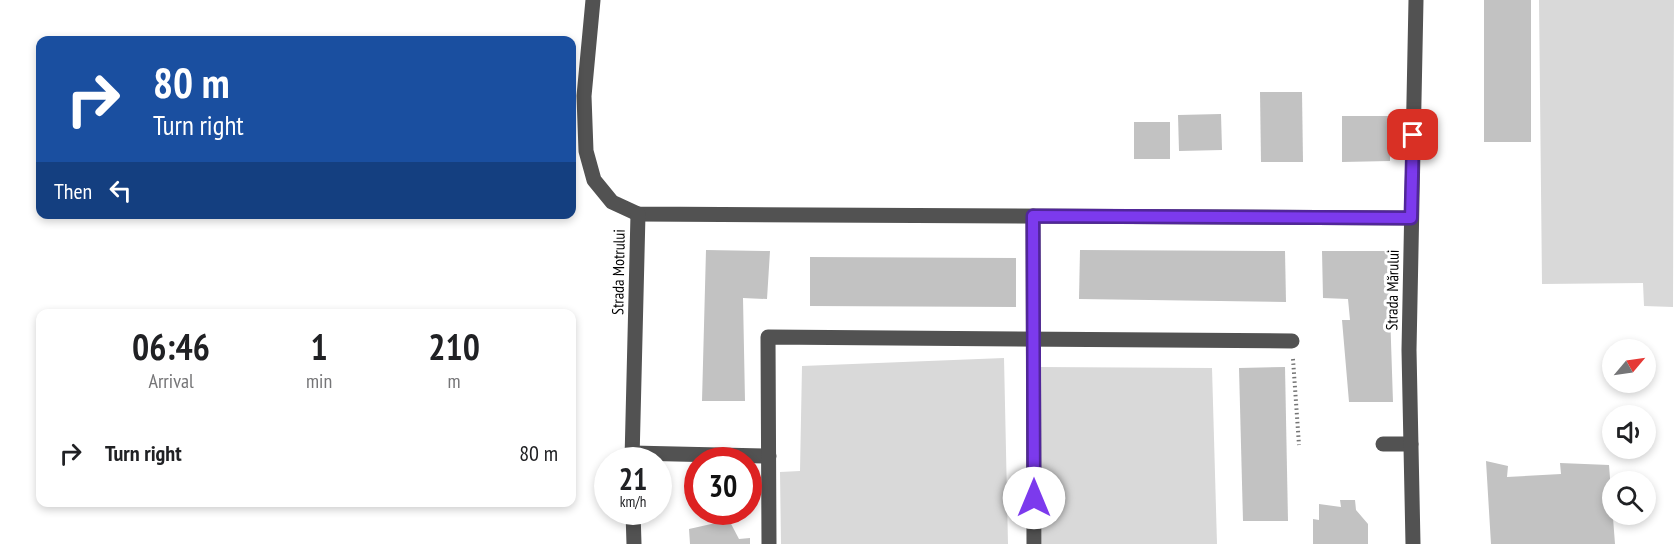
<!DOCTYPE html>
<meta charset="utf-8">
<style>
:root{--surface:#fff;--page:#f6f6f6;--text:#202124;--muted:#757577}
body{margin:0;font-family:"PT Sans Narrow",sans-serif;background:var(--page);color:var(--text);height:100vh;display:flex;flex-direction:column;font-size:22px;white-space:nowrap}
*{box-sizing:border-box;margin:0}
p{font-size:20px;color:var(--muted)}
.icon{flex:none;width:33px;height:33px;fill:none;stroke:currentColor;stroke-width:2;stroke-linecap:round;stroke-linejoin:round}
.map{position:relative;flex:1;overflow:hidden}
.sheet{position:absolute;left:36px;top:309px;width:540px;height:198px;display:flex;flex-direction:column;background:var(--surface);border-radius:12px;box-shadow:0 3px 9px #0003}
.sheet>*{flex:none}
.hud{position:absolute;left:36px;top:36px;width:540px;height:183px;border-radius:12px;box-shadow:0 3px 9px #0003;background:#1a4fa0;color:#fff;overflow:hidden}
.needle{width:39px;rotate:61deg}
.fabs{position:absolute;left:1602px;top:339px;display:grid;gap:12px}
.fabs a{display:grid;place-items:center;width:54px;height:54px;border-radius:50%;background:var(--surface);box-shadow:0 3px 9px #0003;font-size:30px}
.speed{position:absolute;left:594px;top:447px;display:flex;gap:12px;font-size:30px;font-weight:700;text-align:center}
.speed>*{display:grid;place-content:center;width:78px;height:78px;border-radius:50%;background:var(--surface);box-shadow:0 3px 9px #0003;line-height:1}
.speed small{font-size:15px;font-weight:400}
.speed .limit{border:9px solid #d22;background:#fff;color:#111}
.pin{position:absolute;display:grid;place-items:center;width:51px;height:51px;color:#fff;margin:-26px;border-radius:12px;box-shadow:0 3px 9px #0006}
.me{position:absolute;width:66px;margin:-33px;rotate:0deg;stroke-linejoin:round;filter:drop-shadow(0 0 4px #0008)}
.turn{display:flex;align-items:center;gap:21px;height:126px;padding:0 18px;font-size:27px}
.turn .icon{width:78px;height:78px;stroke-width:2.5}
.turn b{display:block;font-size:42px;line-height:51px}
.then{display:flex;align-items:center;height:57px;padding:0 18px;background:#0003;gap:12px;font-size:22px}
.eta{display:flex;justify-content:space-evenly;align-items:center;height:102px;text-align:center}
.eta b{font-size:36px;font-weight:700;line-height:42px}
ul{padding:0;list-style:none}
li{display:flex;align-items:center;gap:18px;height:84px;padding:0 18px}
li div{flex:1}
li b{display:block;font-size:22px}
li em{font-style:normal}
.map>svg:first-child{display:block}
</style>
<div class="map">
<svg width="1674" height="544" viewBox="0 0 1674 544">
<rect width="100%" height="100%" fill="#fff"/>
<g fill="#d9d9d9">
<polygon points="1539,0 1674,0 1673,307 1644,306 1643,283 1542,284"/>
<polygon points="1004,358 1008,544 781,544 780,472 800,471 802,366"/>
<polygon points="1039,367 1212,368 1217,544 1042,544"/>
</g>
<g fill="#c2c2c2">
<rect x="1484" y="0" width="47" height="142"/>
<polygon points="1260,92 1302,92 1303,162 1261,162"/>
<polygon points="1221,114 1222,150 1179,151 1178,115"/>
<polygon points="1342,116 1390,116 1390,161 1342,162"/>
<rect x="1134" y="122" width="36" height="37"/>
<polygon points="706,250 770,251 767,299 743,298 745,401 702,401"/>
<polygon points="1080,250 1285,251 1286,302 1079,299"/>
<polygon points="1322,251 1388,251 1393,402 1349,402 1342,320 1350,320 1348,299 1323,298"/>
<polygon points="810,257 1016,258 1016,307 810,306"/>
<polygon points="1285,367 1288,521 1243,521 1239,368"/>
<polygon points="1486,461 1508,466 1507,477 1561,474 1560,463 1609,465 1615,544 1491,544"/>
<polygon points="1340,500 1355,500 1356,510 1368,524 1368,544 1313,544 1313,519 1319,520 1319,504 1341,507"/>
<polygon points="729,520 739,539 750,538 750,544 690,544 689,529"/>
</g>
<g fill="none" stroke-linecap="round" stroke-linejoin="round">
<polyline stroke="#747474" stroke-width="4" stroke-dasharray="1.5 3" stroke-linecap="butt" points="1293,359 1299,445"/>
<g stroke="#525252" stroke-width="15">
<polyline points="593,0 584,96 586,151 594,180 612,202 638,214 1411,218"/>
<polyline points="1033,216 1034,544"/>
<polyline points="1383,444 1411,444"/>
<polyline points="632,453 769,456"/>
<polyline points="632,460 638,214"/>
<polyline points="633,512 634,544"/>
<polyline points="769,544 768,337 1292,341"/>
<polyline points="1413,544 1409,350 1416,0"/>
</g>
</g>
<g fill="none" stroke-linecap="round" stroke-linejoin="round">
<g stroke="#51269a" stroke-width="15">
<polyline id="route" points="1034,498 1033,216 1411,218 1413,135"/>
</g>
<use href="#route" stroke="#7c3aed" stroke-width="10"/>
</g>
<g text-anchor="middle" stroke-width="6" stroke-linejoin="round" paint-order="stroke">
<g font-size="16" fill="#000" stroke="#fff">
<text transform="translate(618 272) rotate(-89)" y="6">Strada Motrului</text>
<text transform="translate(1392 290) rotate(-89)" y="6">Strada Mărului</text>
</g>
</g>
</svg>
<div class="fabs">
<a><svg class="needle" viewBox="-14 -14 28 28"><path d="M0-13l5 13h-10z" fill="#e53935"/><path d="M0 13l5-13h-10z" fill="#757577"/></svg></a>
<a><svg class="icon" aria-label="sound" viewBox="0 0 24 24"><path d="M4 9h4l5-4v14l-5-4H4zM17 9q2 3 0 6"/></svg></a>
<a><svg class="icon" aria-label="search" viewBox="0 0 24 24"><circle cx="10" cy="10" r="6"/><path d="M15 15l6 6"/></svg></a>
</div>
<div class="speed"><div>21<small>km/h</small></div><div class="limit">30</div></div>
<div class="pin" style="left:1413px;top:135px;background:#d93025"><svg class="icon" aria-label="arrive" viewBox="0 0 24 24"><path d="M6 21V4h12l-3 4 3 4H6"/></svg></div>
<svg class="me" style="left:1034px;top:498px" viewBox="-20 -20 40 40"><circle r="19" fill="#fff"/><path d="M0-13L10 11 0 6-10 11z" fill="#7c3aed"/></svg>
<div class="hud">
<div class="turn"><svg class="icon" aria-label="right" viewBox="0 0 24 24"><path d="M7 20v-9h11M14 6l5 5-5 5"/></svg><div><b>80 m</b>Turn right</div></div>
<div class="then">Then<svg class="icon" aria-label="left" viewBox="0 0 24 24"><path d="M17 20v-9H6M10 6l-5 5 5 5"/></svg></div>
</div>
<section class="sheet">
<div class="eta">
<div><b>06:46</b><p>Arrival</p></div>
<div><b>1</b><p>min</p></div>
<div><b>210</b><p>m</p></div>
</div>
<ul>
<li><svg class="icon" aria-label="right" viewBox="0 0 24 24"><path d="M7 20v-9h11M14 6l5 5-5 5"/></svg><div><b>Turn right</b></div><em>80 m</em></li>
</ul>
</section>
</div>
